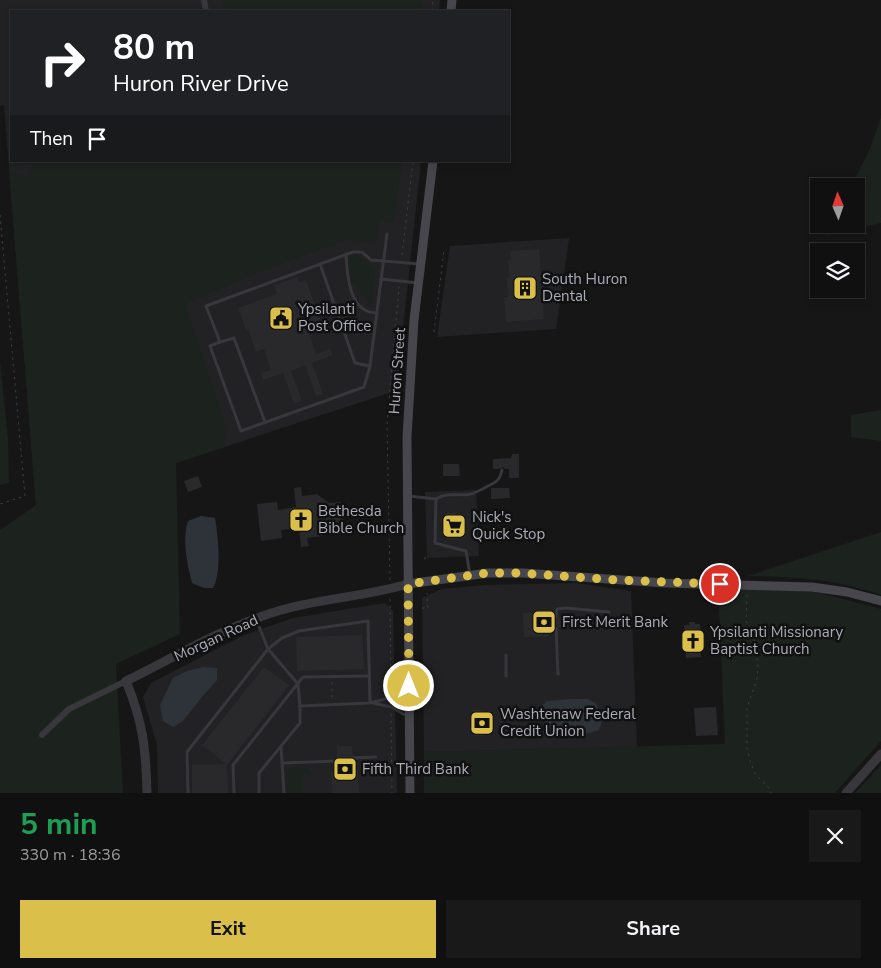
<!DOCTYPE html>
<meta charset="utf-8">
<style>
:root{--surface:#101011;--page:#19191a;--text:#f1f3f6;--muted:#9c9d9f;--line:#303031;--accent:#dabf4b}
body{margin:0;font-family:"Nunito Sans",sans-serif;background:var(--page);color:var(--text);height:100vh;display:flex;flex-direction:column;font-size:19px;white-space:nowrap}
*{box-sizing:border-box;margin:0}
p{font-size:16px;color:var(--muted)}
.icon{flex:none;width:28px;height:28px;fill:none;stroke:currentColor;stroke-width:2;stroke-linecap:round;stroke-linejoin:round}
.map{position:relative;height:793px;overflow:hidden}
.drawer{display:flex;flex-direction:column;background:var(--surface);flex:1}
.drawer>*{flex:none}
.top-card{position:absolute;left:10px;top:10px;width:500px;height:152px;border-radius:0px;box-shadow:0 2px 8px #0003,0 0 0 1px var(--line);background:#202124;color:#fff;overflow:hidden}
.needle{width:32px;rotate:358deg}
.buttons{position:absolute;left:810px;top:178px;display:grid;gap:10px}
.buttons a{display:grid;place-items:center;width:55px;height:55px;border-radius:0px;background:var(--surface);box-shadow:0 2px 8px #0003,0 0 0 1px var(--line);font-size:25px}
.pin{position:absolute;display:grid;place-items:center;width:42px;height:42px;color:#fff;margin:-21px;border:2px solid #fff;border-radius:50%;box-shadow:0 1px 5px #0007}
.me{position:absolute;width:55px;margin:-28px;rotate:0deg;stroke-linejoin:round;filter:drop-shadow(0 0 4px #0008)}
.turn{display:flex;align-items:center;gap:18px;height:105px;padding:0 20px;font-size:22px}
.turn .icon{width:65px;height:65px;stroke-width:2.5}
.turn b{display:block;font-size:35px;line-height:42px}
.then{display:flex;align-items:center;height:48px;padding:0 20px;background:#0003;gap:10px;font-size:19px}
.round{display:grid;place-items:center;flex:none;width:52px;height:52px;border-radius:0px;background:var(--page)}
.overview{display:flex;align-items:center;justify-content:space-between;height:85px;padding:0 20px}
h1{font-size:30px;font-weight:700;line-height:38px;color:#1e9e55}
.primary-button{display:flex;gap:10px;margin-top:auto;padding:10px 20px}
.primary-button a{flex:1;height:58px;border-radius:0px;background:var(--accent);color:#111;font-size:20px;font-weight:700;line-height:58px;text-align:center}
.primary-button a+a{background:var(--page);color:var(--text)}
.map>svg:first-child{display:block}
</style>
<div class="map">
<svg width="881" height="793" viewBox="0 0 881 793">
<rect width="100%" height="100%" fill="#161617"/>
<g fill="#222224">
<polygon points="0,0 440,0 439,11 11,11 11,161 421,161 403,329 398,390 176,463 36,505 4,105 0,106"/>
<polygon points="569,238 556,329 437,337 450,246"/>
<polygon points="476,490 479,556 427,558 425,492"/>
<polygon points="577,583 631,591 637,747 424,752 422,598 442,589 485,585"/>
<polygon points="385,603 393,611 397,793 158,793 157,745 143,697 151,683 242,636 293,618"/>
</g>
<g fill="#1c221e">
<polygon points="223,0 423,0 423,1 421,11 225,11"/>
<polygon points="881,117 881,223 827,235 833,224 856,224 856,186 851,186 870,149"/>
<polygon points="34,161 402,161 394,222 380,221 375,244 348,239 259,272 185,304 227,429 224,447 176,463 180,634 116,664 123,793 0,793 0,530 36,505 9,170 27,177"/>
<polygon points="358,254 374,269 375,273 372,305 366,307 368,302 357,289 354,283 350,283 348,264 350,257"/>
<polygon points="0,360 8,439 9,483 0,485"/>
<polygon points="881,410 881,441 851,437 851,415"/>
<path d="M 881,532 L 881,595 C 835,579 796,577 748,576 Z"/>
<polygon points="718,587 812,591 881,609 881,741 835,793 424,793 424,752 725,744"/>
<polygon points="881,765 881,793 855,793"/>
<path d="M 291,767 L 308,768 L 311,775 L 303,775 L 303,793 L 286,793 C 286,784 284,774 291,767 Z"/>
</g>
<g fill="#2e333a">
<path d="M 201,516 L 215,518 C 218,537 222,572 213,588 L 204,588 L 192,583 C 187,564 182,539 188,521 Z"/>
<polygon points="203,667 217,668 217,680 201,698 183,721 173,727 163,721 160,705 173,678 187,671"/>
<path d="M 570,699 L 588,699 L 595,703 C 601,712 604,720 599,730 C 584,736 562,735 548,728 L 543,718 L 543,705 L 547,701 Z"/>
</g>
<g fill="#29292b">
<polygon points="539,249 544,319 506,322 504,297 508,297 507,278 510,278 508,260 511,260 510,251"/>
<polygon points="297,277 299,282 306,280 323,328 309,333 316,354 330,349 333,355 312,363 323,394 316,396 305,365 291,371 302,401 294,404 283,373 263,380 261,373 271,370 264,349 256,352 248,329 246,330 238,308 277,294 274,285"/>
<polygon points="512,454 519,454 519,478 509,478 509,469 505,469 503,467 499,469 493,469 493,459 511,458"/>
<polygon points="443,464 459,464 460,476 443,476"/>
<polygon points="198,476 202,487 188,492 184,481"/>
<polygon points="301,487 302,496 317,494 329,503 341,502 341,505 346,510 343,523 331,524 323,536 307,538 309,546 301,547 299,528 281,530 282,538 261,541 257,504 277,502 278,510 296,507 294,488"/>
<polygon points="491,488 509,488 510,498 491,499"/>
<polygon points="446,513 456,513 456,515 461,515 462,521 465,521 466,538 447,539 447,531 442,532 442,521 447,521"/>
<polygon points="523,613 548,613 548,617 553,617 556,620 559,617 564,617 565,628 559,628 555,625 553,628 548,628 548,637 524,637"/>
<polygon points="689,622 695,622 695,624 700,624 701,657 686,658 684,625 689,625"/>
<polygon points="362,635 364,669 297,671 296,637"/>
<polygon points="264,667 289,685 227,765 228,793 192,793 192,765 226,764 202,745"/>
<polygon points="716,707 718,735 696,736 694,708"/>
<polygon points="473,710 483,710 483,716 494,716 494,724 483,724 484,736 473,736 471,722 473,722"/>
<polygon points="337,746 352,746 352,755 349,759 352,761 354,771 358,771 359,793 332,793 331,772 336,771 338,764 341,761 341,759 337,758"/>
</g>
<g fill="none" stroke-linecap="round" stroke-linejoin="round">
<g stroke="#3d3e43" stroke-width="1" stroke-dasharray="2.5 4" stroke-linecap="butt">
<polyline points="432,11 433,0"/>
<polyline points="0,215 25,496 0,504"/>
<polyline points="402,255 413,161"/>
<polyline points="434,332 444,250"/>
<polyline points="425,557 425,563"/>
<polyline points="390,580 387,424 399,287"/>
<polyline points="747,595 746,621 754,639 758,665 757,679 747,708 747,749 751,764 756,775 770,789 771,793"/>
<polyline points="390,599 391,687"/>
<polyline points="422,608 428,608 427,593"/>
<polyline points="332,682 332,698"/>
<polyline points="391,714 392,793"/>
</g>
<g stroke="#37373c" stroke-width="3">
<path d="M 346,254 C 347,275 349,313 377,313"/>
<polyline points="320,264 355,363 370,366 387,234"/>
<polyline points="381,279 418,283"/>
<polyline points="220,342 234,338 265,422"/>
<polyline points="370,366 364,387 241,431 210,346 220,342 206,306 353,252 362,252 371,260 420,264"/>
<polyline points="408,496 436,499 435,543 466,551 470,575"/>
<path d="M 436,499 C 448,491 458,497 471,494 C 478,492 484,488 490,485 C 498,481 500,479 502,470"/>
<polyline points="556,617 557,609 566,608 609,612"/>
<polyline points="256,619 268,649 298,684 300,706 300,723 259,773 259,793"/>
<polyline points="556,628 558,674"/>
<polyline points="506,655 506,676"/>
<polyline points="370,703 385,699 407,687"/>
<polyline points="373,703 391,707 407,716"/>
<polyline points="281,746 284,793"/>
<polyline points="352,758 376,757"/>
<polyline points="282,763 338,761"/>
<polyline points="188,793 187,752 268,649 282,638 299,631 368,621 370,703 300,706"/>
<polyline points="234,793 233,765 303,677 368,676"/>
</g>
<g stroke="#37373c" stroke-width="6">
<polyline points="204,0 206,11"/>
<polyline points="42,735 69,709 126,681"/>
</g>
<g stroke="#37373c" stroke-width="9">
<path d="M 147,793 C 146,749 143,722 126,681 C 169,660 214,633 260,617 C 307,599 360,598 408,584"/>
<polyline points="846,793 881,754"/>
</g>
<g stroke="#46464c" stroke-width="9">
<polyline points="451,11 452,0"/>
<polyline points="408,584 488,573 523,573 665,583 812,587 847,592 881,601"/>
<polyline points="410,793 407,437 414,320 433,161"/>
</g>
</g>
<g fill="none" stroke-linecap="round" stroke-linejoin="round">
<polyline stroke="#dabf4b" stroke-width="9" stroke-dasharray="0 16.2" points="409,686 408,584 488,573 519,573 617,580 720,584"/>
</g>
<defs>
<g id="building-square" transform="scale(1.25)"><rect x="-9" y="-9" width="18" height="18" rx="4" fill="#dabf4b" stroke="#111112"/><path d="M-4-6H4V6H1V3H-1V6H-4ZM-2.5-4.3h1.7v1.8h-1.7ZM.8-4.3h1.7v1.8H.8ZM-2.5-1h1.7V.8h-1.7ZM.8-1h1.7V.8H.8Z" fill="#111"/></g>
<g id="civic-square" transform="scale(1.25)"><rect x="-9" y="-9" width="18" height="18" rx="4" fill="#dabf4b" stroke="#111112"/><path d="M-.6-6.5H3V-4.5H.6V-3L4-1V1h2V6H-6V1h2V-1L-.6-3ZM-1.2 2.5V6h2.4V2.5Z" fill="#111"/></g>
<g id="church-square" transform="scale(1.25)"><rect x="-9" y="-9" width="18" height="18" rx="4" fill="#dabf4b" stroke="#111112"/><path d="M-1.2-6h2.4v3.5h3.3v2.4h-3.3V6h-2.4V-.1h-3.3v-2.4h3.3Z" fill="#111"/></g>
<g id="supermarket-square" transform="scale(1.25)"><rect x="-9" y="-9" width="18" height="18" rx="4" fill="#dabf4b" stroke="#111112"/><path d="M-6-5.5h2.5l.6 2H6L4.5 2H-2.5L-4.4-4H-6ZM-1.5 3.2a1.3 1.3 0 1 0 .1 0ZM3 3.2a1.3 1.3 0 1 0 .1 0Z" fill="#111"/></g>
<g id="bank-square" transform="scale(1.25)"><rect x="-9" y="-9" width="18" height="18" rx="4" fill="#dabf4b" stroke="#111112"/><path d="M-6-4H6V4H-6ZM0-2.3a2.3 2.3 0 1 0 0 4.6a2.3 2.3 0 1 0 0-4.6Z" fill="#111"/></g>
</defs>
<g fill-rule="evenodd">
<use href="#building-square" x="525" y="288"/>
<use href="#civic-square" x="281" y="318"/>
<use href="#church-square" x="301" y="520"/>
<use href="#supermarket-square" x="454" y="526"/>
<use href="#bank-square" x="544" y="622"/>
<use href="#church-square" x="693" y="641"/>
<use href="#bank-square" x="482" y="723"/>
<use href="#bank-square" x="345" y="769"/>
</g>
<g text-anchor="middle" stroke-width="5" stroke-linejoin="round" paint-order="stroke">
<g font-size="15" fill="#aaacb6" stroke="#111112" text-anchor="start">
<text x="542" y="284">South Huron<tspan x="542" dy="17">Dental</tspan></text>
<text x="298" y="314">Ypsilanti<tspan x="298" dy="17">Post Office</tspan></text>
<text x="318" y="516">Bethesda<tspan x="318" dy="17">Bible Church</tspan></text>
<text x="472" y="522">Nick's<tspan x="472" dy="17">Quick Stop</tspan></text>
<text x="562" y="627">First Merit Bank</text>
<text x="710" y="637">Ypsilanti Missionary<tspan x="710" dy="17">Baptist Church</tspan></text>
<text x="500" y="719">Washtenaw Federal<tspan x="500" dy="17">Credit Union</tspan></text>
<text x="362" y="774">Fifth Third Bank</text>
</g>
<g font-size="15" fill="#aaacb6" stroke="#111112">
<text transform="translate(397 371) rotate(-86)" y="5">Huron Street</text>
<text transform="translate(216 638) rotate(-25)" y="5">Morgan Road</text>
</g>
</g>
</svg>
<div class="buttons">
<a><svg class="needle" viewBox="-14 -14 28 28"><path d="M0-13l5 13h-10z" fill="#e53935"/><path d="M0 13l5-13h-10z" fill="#9c9d9f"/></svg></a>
<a><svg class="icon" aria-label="layers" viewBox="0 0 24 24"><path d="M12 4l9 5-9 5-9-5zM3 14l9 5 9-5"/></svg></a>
</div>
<div class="pin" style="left:720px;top:584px;background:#d93025"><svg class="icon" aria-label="arrive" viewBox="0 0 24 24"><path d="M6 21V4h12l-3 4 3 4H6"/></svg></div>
<svg class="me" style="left:409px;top:686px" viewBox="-20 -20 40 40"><circle r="17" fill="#dabf4b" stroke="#fff" stroke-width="3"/><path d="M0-11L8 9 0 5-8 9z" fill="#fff"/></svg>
<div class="top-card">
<div class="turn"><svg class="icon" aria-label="right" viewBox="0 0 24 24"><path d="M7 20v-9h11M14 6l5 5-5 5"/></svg><div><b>80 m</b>Huron River Drive</div></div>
<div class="then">Then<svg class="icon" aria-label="arrive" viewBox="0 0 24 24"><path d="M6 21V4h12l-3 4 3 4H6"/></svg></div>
</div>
</div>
<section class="drawer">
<div class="overview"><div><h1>5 min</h1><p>330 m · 18:36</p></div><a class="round"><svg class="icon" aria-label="close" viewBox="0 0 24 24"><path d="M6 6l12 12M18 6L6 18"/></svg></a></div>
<div class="primary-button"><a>Exit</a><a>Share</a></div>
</section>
